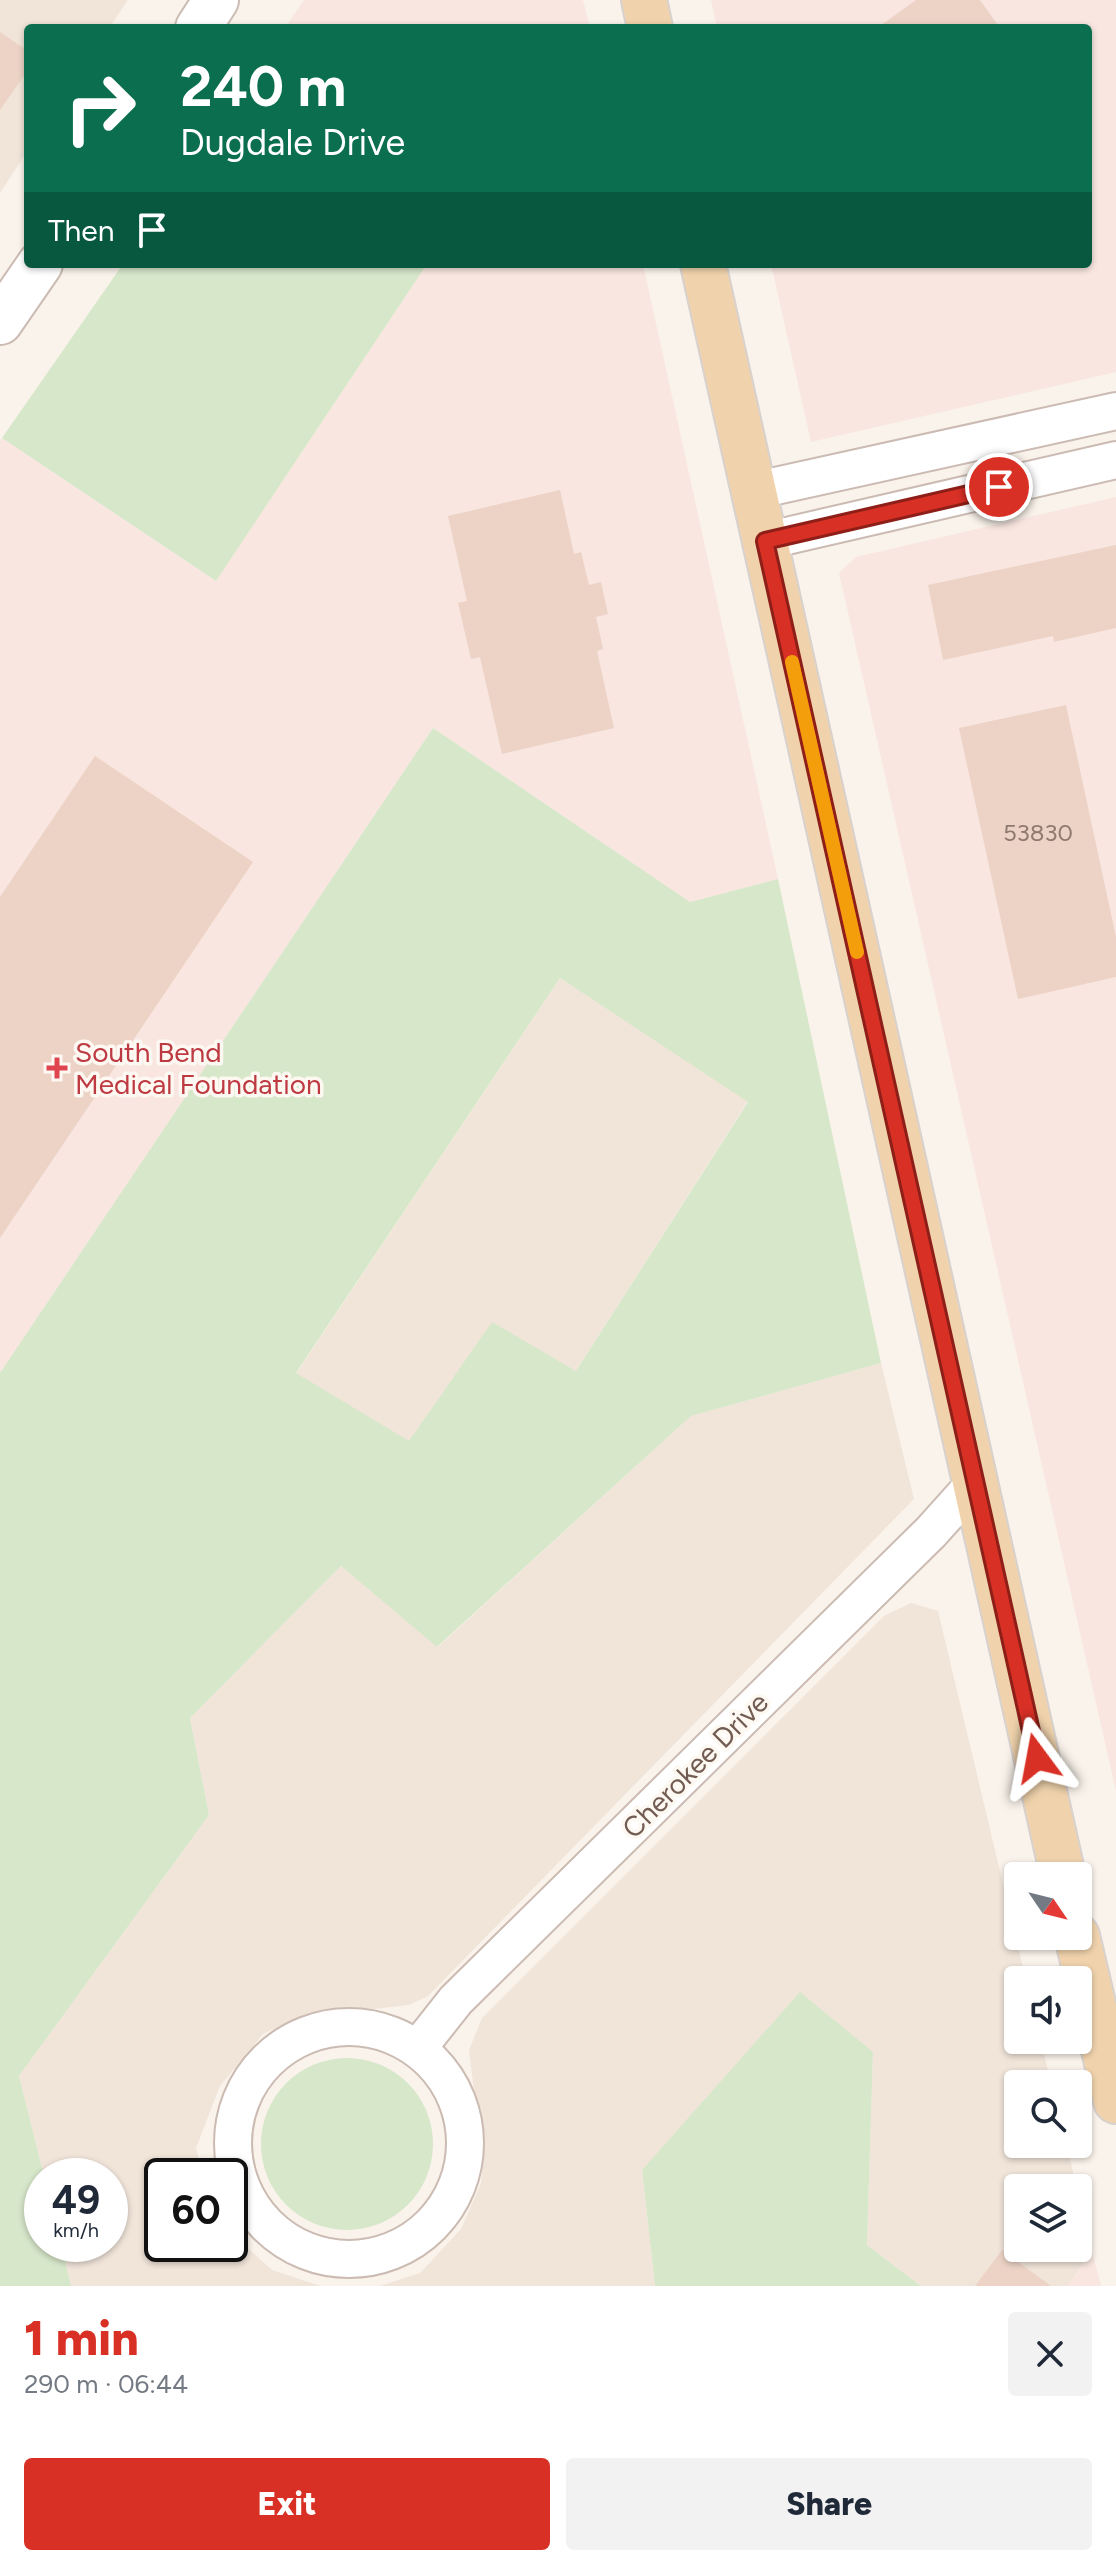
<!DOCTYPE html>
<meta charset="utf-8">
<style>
:root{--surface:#fff;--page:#f2f2f3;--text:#1f2937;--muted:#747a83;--accent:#d93025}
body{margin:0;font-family:Figtree,sans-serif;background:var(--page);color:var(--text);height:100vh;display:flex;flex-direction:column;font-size:30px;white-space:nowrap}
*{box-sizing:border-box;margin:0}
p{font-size:26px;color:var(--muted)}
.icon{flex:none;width:44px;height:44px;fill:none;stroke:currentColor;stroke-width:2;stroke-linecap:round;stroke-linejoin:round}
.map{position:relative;height:2286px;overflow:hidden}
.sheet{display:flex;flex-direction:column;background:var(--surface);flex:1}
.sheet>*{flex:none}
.guide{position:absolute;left:24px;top:24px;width:1068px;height:244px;border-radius:8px;box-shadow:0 2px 6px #0004;background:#0b6e4f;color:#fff;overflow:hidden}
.needle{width:52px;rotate:125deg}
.buttons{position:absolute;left:1004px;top:1862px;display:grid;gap:16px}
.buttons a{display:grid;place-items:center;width:88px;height:88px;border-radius:8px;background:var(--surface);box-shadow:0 2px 6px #0004;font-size:40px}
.speed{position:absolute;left:24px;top:2158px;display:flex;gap:16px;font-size:40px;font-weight:700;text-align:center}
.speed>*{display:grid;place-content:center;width:104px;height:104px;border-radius:50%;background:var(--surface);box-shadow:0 2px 6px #0004;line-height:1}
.speed small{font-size:20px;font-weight:400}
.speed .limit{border:4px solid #111;border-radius:12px;background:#fff;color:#111}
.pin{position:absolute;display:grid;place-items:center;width:68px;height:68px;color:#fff;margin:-34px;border:4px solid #fff;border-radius:50%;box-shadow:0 2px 8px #0007}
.me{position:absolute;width:88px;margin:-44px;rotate:347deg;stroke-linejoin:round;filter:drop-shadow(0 0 6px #0008)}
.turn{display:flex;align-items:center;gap:28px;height:168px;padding:0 24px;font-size:36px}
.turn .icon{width:104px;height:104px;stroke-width:2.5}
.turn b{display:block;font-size:56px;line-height:68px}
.then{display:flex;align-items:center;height:76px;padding:0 24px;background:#0003;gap:16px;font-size:30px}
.round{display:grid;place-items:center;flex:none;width:84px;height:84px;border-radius:8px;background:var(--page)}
.summary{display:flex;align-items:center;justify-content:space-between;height:136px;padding:0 24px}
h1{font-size:48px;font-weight:800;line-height:60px;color:var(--accent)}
.button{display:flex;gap:16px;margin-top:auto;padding:16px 24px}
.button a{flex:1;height:92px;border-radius:8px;background:var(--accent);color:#fff;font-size:32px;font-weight:800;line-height:92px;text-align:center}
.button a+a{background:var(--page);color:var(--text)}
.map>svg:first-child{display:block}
</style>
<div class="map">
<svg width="1116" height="2286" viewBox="0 0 1116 2286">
<rect width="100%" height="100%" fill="#faf3eb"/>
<g fill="#f1e5da">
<polygon points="0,0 128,0 109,28 28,28 28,150 0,193"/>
<polygon points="560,978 748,1101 576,1371 492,1323 409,1442 296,1374"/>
<polygon points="881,1363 914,1499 427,1997 408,2005 375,2009 340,2007 303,2015 263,2034 220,2086 196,2148 203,2176 162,2176 162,2244 230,2244 230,2232 272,2270 321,2286 71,2286 61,2244 110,2244 110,2176 44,2176 19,2076 209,1815 190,1718 341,1566 438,1647 691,1416"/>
<polygon points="911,1603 938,1611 1026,1980 1018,1980 1018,2040 1041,2040 1051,2084 1018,2084 1018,2144 1066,2144 1077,2188 1018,2188 1018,2248 1078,2248 1078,2192 1092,2251 1068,2286 921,2286 867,2245 873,2052 642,2170 655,2286 380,2286 420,2273 461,2229 481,2183 485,2141 474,2091 469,2050 482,2018 884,1616"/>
</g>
<g fill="#f9e6e0">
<polygon points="304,0 583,0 590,28 285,28"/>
<polygon points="711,0 1116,0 1116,372 811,442 771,264 1088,264 1088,28 717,28"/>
<polygon points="427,264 643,264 778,879 690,902 433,728 0,1373 0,441 2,438 216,581"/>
<polygon points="1116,497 1116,1791 839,573 856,557"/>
<polygon points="1092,2251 1101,2286 1068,2286"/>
</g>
<g fill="#d7e7ca" fill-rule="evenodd">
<polygon points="123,264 427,264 216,581 2,438"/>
<path d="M 433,728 L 690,902 L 778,879 L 881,1363 L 691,1416 L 437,1647 L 341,1566 L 190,1718 L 209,1815 L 19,2076 L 44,2176 L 42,2244 L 61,2244 L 71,2286 L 0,2286 L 0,1373 ZM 560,978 L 748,1102 L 576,1371 L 492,1322 L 409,1441 L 296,1373 Z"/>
<polygon points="800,1992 873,2052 867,2245 921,2286 655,2286 642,2170"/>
<circle cx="347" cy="2144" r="86"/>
</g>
<g fill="#ecd3c6">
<polygon points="916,0 980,0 1000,28 877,28"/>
<polygon points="0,32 28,51 28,70 0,110"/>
<polygon points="560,490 574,554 581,552 589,585 601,582 608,614 596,617 603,649 597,651 614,728 502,754 480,657 471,659 458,603 467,601 448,516"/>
<polygon points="1116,545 1116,628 1054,642 1053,636 943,660 928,585"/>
<polygon points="1066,705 1116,937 1116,977 1018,999 959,728"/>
<polygon points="95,756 253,862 0,1238 0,897"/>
<polygon points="1002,2250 1051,2286 975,2286"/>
</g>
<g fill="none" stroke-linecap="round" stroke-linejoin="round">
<g stroke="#cbbbb2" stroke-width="40">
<g id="minor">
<polyline points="753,491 1116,411"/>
<polyline points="765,541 1116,460"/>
<circle cx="349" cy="2143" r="116"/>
<polyline points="418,2048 456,2000 931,1532 975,1483"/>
</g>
</g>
<g stroke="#cbbbb2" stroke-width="48">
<g id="tertiary">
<polyline points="198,28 216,0"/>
<polyline points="0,322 40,264"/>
</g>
</g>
<g stroke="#d8d1ce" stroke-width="48">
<g id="primary">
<polyline points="644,0 650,28"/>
<polyline points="703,264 1063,1876"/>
<polyline points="1077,1936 1116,2101"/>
</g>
</g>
<use href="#minor" stroke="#fff" stroke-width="36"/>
<use href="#tertiary" stroke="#fff" stroke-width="44"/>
<use href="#primary" stroke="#f0d3ac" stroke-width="44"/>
</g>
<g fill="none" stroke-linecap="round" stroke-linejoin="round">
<g stroke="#8d1f18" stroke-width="20">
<polyline id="route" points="999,487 765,541 1037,1758"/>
</g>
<use href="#route" stroke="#d93025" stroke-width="14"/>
<polyline stroke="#f59e0b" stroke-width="14" points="792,662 857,952"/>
</g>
<path fill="#e0444e" stroke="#fdf8f1" stroke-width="3" d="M53 1056h8v8h8v8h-8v8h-8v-8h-8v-8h8z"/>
<g text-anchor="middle" stroke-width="7" stroke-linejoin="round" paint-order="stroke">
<g font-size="24" fill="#90796e">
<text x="1038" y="841">53830</text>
</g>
<g font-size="28" fill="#be3a42" stroke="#fdf8f1" text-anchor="start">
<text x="75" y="1062">South Bend<tspan x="75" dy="32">Medical Foundation</tspan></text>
</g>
<g font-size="28" fill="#725b51" stroke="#fdf8f1">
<text transform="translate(695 1765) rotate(-45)" y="10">Cherokee Drive</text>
</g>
</g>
</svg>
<div class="buttons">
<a><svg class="needle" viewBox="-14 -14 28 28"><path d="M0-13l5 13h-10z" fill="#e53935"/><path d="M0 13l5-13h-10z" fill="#747a83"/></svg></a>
<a><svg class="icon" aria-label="sound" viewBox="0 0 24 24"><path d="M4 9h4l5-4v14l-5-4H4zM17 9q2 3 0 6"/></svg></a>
<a><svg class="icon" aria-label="search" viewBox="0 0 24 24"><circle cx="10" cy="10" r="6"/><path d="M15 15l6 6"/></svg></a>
<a><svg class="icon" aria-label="layers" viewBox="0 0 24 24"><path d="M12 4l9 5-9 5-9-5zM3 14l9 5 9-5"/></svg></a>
</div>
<div class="speed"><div>49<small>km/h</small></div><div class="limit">60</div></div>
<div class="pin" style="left:999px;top:487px;background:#d93025"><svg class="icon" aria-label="arrive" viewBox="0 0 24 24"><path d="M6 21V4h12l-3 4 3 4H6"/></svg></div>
<svg class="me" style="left:1037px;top:1758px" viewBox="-20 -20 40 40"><path d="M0-17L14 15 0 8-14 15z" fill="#d93025" stroke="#fff" stroke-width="4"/></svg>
<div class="guide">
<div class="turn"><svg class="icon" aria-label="right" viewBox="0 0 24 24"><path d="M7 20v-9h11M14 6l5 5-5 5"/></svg><div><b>240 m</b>Dugdale Drive</div></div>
<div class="then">Then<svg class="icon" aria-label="arrive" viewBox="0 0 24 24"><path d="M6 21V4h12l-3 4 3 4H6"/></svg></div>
</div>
</div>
<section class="sheet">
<div class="summary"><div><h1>1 min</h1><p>290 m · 06:44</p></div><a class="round"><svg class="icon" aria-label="close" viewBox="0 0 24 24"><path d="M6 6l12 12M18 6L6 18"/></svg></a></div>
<div class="button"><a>Exit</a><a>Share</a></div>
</section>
